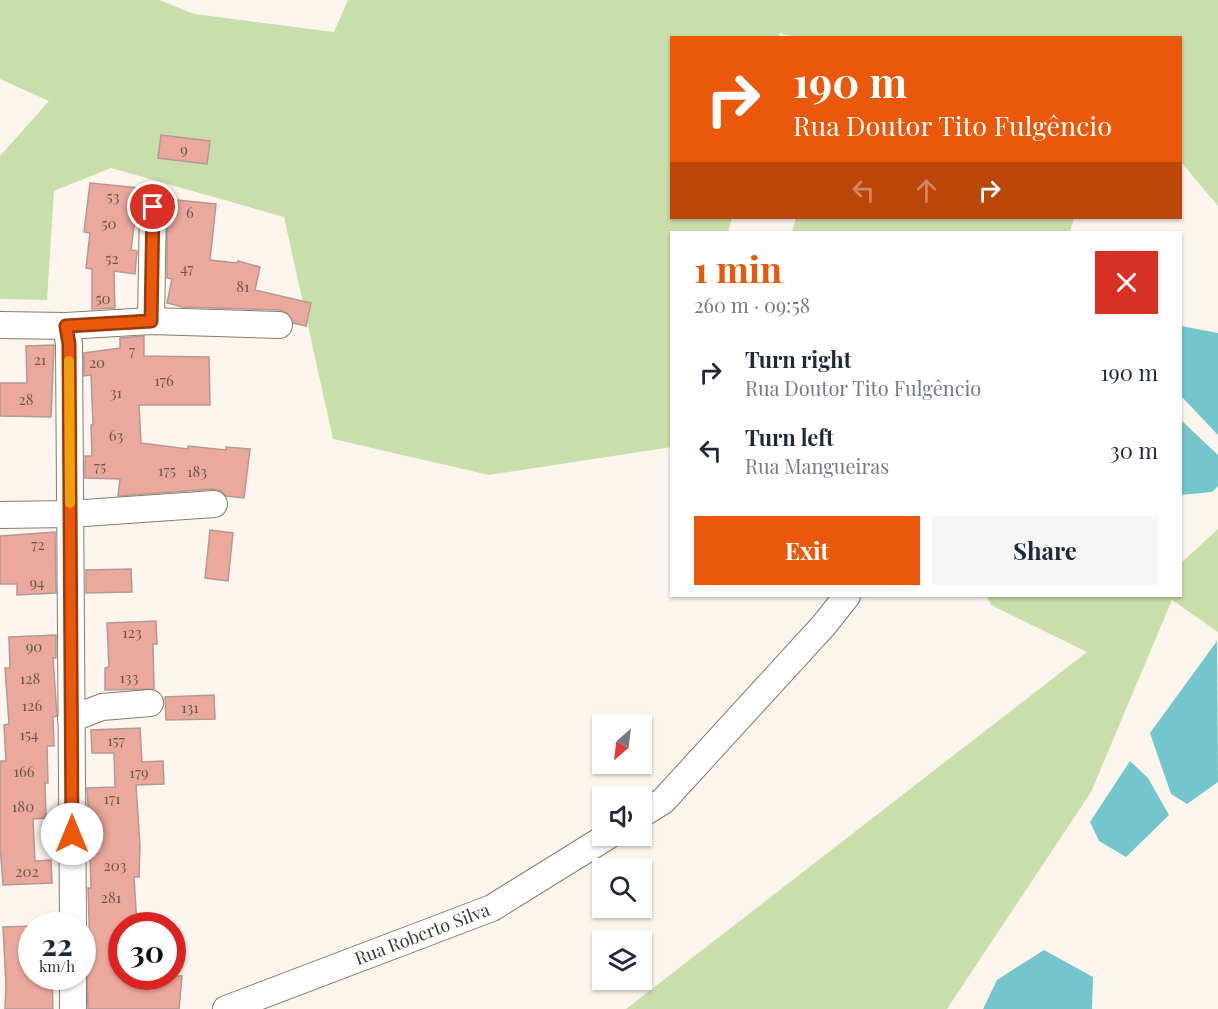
<!DOCTYPE html>
<meta charset="utf-8">
<style>
:root{--surface:#fff;--page:#f6f6f7;--text:#1f2937;--muted:#747a83;--accent:#ea580c}
body{margin:0;font-family:"Playfair Display",serif;background:var(--page);color:var(--text);height:100vh;display:flex;flex-direction:column;font-size:22px;white-space:nowrap}
*{box-sizing:border-box;margin:0}
p{font-size:20px;color:var(--muted)}
.icon{flex:none;width:33px;height:33px;fill:none;stroke:currentColor;stroke-width:2;stroke-linecap:round;stroke-linejoin:round}
.map{position:relative;flex:1;overflow:hidden}
.panel{position:absolute;left:670px;top:231px;width:512px;height:366px;display:flex;flex-direction:column;background:var(--surface);border-radius:0px;box-shadow:0 2px 4px #0004}
.panel>*{flex:none}
.banner{position:absolute;left:670px;top:36px;width:512px;height:183px;border-radius:0px;box-shadow:0 2px 4px #0004;background:#ea580c;color:#fff;overflow:hidden}
.needle{width:39px;rotate:208deg}
.buttons{position:absolute;left:592px;top:714px;display:grid;gap:12px}
.buttons a{display:grid;place-items:center;width:60px;height:60px;border-radius:0px;background:var(--surface);box-shadow:0 2px 4px #0004;font-size:30px}
.speed{position:absolute;left:18px;top:912px;display:flex;gap:12px;font-size:30px;font-weight:700;text-align:center}
.speed>*{display:grid;place-content:center;width:78px;height:78px;border-radius:50%;background:var(--surface);box-shadow:0 2px 4px #0004;line-height:1}
.speed small{font-size:15px;font-weight:400}
.speed .limit{border:9px solid #d22;background:#fff;color:#111}
.pin{position:absolute;display:grid;place-items:center;width:51px;height:51px;color:#fff;margin:-26px;border:3px solid #fff;border-radius:50%;box-shadow:0 2px 6px #0007}
.me{position:absolute;width:66px;margin:-33px;rotate:0deg;stroke-linejoin:round;filter:drop-shadow(0 0 4px #0008)}
.turn{display:flex;align-items:center;gap:21px;height:126px;padding:0 24px;font-size:27px}
.turn .icon{width:78px;height:78px;stroke-width:2.5}
.turn b{display:block;font-size:42px;line-height:51px}
.lanes{display:flex;align-items:center;height:57px;padding:0 24px;background:#0003;justify-content:center;gap:30px;direction:ltr}
.lanes .off{opacity:.35}
.round{display:grid;place-items:center;flex:none;width:63px;height:63px;border-radius:0px;background:var(--page)}
.overview{display:flex;align-items:center;justify-content:space-between;height:102px;padding:0 24px}
h1{font-size:36px;font-weight:700;line-height:45px;color:var(--accent)}
.cta{display:flex;gap:12px;margin-top:auto;padding:12px 24px}
.cta a{flex:1;height:69px;border-radius:0px;background:var(--accent);color:#fff;font-size:24px;font-weight:700;line-height:69px;text-align:center}
.cta a+a{background:var(--page);color:var(--text)}
ul{padding:0;list-style:none}
li{display:flex;align-items:center;gap:18px;height:78px;padding:0 24px}
li div{flex:1}
li b{display:block;font-size:22px}
li em{font-style:normal}
.map>svg:first-child{display:block}
</style>
<div class="map">
<svg width="1218" height="1009" viewBox="0 0 1218 1009">
<rect width="100%" height="100%" fill="#fcf5ed"/>
<g fill="#c8deab">
<polygon points="0,0 159,0 194,14 334,32 348,0 1218,0 1218,206 1181,162 1180,38 798,38 780,33 778,38 672,38 672,218 732,218 728,232 672,232 672,447 489,475 333,439 284,217 111,168 54,191 47,300 0,299 0,156 49,101 0,79"/>
<polygon points="796,218 1074,218 1070,232 792,232"/>
<polygon points="1218,529 1218,632 1172,600 1091,792 947,1009 626,1009 1087,652 991,605 987,596 1180,596 1181,563"/>
</g>
<g fill="#73c6cb">
<polygon points="1181,326 1218,333 1218,435 1181,396"/>
<polygon points="1181,420 1218,455 1218,486 1212,492 1181,495"/>
<polygon points="1217,641 1218,782 1187,804 1171,794 1150,733"/>
<polygon points="1130,761 1148,778 1169,815 1126,857 1099,841 1090,822"/>
<polygon points="1044,950 1093,977 1092,1009 983,1009 997,980"/>
</g>
<g fill="#eba89c" stroke="#b39893" stroke-width="1.5">
<polygon points="161,135 210,141 207,164 158,158"/>
<polygon points="90,183 139,188 131,250 137,251 135,274 114,271 115,308 92,309 92,269 86,268 90,233 84,232"/>
<polygon points="167,199 216,204 210,260 237,263 238,261 260,267 255,290 311,303 306,326 293,323 287,313 280,310 183,307 167,303 172,279 167,278"/>
<polygon points="144,336 144,356 209,357 210,405 139,405 141,443 188,449 188,446 226,450 226,447 250,449 244,498 226,496 221,491 213,489 118,496 120,479 85,478 85,456 92,456 91,425 93,425 91,375 84,376 84,353 120,348 120,338"/>
<polygon points="54,345 51,417 0,416 0,383 27,383 26,346"/>
<polygon points="210,530 233,533 228,581 205,578"/>
<polygon points="55,532 56,593 17,595 17,584 0,584 0,536"/>
<polygon points="131,569 132,592 86,593 86,570"/>
<polygon points="156,621 157,644 153,644 154,689 105,690 105,668 109,667 107,623"/>
<polygon points="56,635 56,658 53,658 57,716 53,717 54,746 47,746 48,783 45,783 46,818 33,819 35,861 51,860 52,883 3,885 0,846 0,761 6,761 4,725 9,724 5,668 10,668 9,637"/>
<polygon points="214,695 215,719 166,720 165,697"/>
<polygon points="140,728 142,762 163,761 164,784 136,785 140,846 139,877 134,877 137,926 122,926 122,976 182,976 179,1009 88,1009 87,973 90,950 88,888 91,888 90,855 91,855 87,788 115,787 114,753 92,753 91,730"/>
<polygon points="32,926 32,976 52,976 53,1009 5,1009 6,984 3,927"/>
</g>
<g fill="none" stroke-linecap="round" stroke-linejoin="round">
<g stroke="#8b7a69" stroke-width="28">
<g id="minor">
<polyline points="151,321 153,207"/>
<polyline points="0,325 66,326 151,321 279,325"/>
<polyline points="66,326 69,344 73,926"/>
<polyline points="0,515 70,514 214,504"/>
<polyline points="71,719 102,707 150,703"/>
<polyline points="642,814 663,801 824,625 847,596"/>
<polyline points="73,976 73,1009"/>
<path id="s1" d="M 226,1009 L 492,908 L 608,836"/>
</g>
</g>
<use href="#minor" stroke="#fff" stroke-width="26"/>
</g>
<g fill="none" stroke-linecap="round" stroke-linejoin="round">
<g stroke="#983908" stroke-width="15">
<polyline id="route" points="72,834 69,344 66,326 151,321 153,207"/>
</g>
<use href="#route" stroke="#ea580c" stroke-width="10"/>
<polyline stroke="#f59e0b" stroke-width="10" points="69,361 70,503"/>
</g>
<g text-anchor="middle" stroke-width="6" stroke-linejoin="round" paint-order="stroke">
<g font-size="15" fill="#6a544b">
<text x="184" y="155">9</text>
<text x="113" y="202">53</text>
<text x="190" y="218">6</text>
<text x="109" y="229">50</text>
<text x="112" y="264">52</text>
<text x="187" y="274">47</text>
<text x="243" y="292">81</text>
<text x="103" y="304">50</text>
<text x="132" y="356">7</text>
<text x="40" y="365">21</text>
<text x="97" y="368">20</text>
<text x="164" y="386">176</text>
<text x="116" y="398">31</text>
<text x="26" y="405">28</text>
<text x="116" y="441">63</text>
<text x="100" y="472">75</text>
<text x="167" y="476">175</text>
<text x="197" y="477">183</text>
<text x="38" y="550">72</text>
<text x="37" y="588">94</text>
<text x="132" y="638">123</text>
<text x="34" y="652">90</text>
<text x="129" y="683">133</text>
<text x="30" y="684">128</text>
<text x="32" y="711">126</text>
<text x="190" y="713">131</text>
<text x="29" y="740">154</text>
<text x="116" y="746">157</text>
<text x="24" y="777">166</text>
<text x="139" y="778">179</text>
<text x="112" y="804">171</text>
<text x="23" y="812">180</text>
<text x="115" y="871">203</text>
<text x="27" y="877">202</text>
<text x="111" y="903">281</text>
</g>
<g font-size="18" fill="#3f3830" stroke="#fcf5ed">
<text dy="6" stroke="none"><textPath href="#s1" startOffset="210">Rua Roberto Silva</textPath></text>
</g>
</g>
</svg>
<div class="buttons">
<a><svg class="needle" viewBox="-14 -14 28 28"><path d="M0-13l5 13h-10z" fill="#e53935"/><path d="M0 13l5-13h-10z" fill="#747a83"/></svg></a>
<a><svg class="icon" aria-label="sound" viewBox="0 0 24 24"><path d="M4 9h4l5-4v14l-5-4H4zM17 9q2 3 0 6"/></svg></a>
<a><svg class="icon" aria-label="search" viewBox="0 0 24 24"><circle cx="10" cy="10" r="6"/><path d="M15 15l6 6"/></svg></a>
<a><svg class="icon" aria-label="layers" viewBox="0 0 24 24"><path d="M12 4l9 5-9 5-9-5zM3 14l9 5 9-5"/></svg></a>
</div>
<div class="speed"><div>22<small>km/h</small></div><div class="limit">30</div></div>
<div class="pin" style="left:153px;top:207px;background:#d93025"><svg class="icon" aria-label="arrive" viewBox="0 0 24 24"><path d="M6 21V4h12l-3 4 3 4H6"/></svg></div>
<svg class="me" style="left:72px;top:834px" viewBox="-20 -20 40 40"><circle r="19" fill="#fff"/><path d="M0-13L10 11 0 6-10 11z" fill="#ea580c"/></svg>
<div class="banner">
<div class="turn"><svg class="icon" aria-label="right" viewBox="0 0 24 24"><path d="M7 20v-9h11M14 6l5 5-5 5"/></svg><div><b>190 m</b>Rua Doutor Tito Fulgêncio</div></div>
<div class="lanes"><svg class="icon off" aria-label="left" viewBox="0 0 24 24"><path d="M17 20v-9H6M10 6l-5 5 5 5"/></svg><svg class="icon off" aria-label="ahead" viewBox="0 0 24 24"><path d="M12 20V5M6 11l6-6 6 6"/></svg><svg class="icon" aria-label="right" viewBox="0 0 24 24"><path d="M7 20v-9h11M14 6l5 5-5 5"/></svg></div>
</div>
<section class="panel">
<div class="overview"><div><h1>1 min</h1><p>260 m · 09:58</p></div><a class="round" style="background:#d93025;color:#fff"><svg class="icon" aria-label="close" viewBox="0 0 24 24"><path d="M6 6l12 12M18 6L6 18"/></svg></a></div>
<ul>
<li><svg class="icon" aria-label="right" viewBox="0 0 24 24"><path d="M7 20v-9h11M14 6l5 5-5 5"/></svg><div><b>Turn right</b><p>Rua Doutor Tito Fulgêncio</p></div><em>190 m</em></li>
<li><svg class="icon" aria-label="left" viewBox="0 0 24 24"><path d="M17 20v-9H6M10 6l-5 5 5 5"/></svg><div><b>Turn left</b><p>Rua Mangueiras</p></div><em>30 m</em></li>
</ul>
<div class="cta"><a>Exit</a><a>Share</a></div>
</section>
</div>
